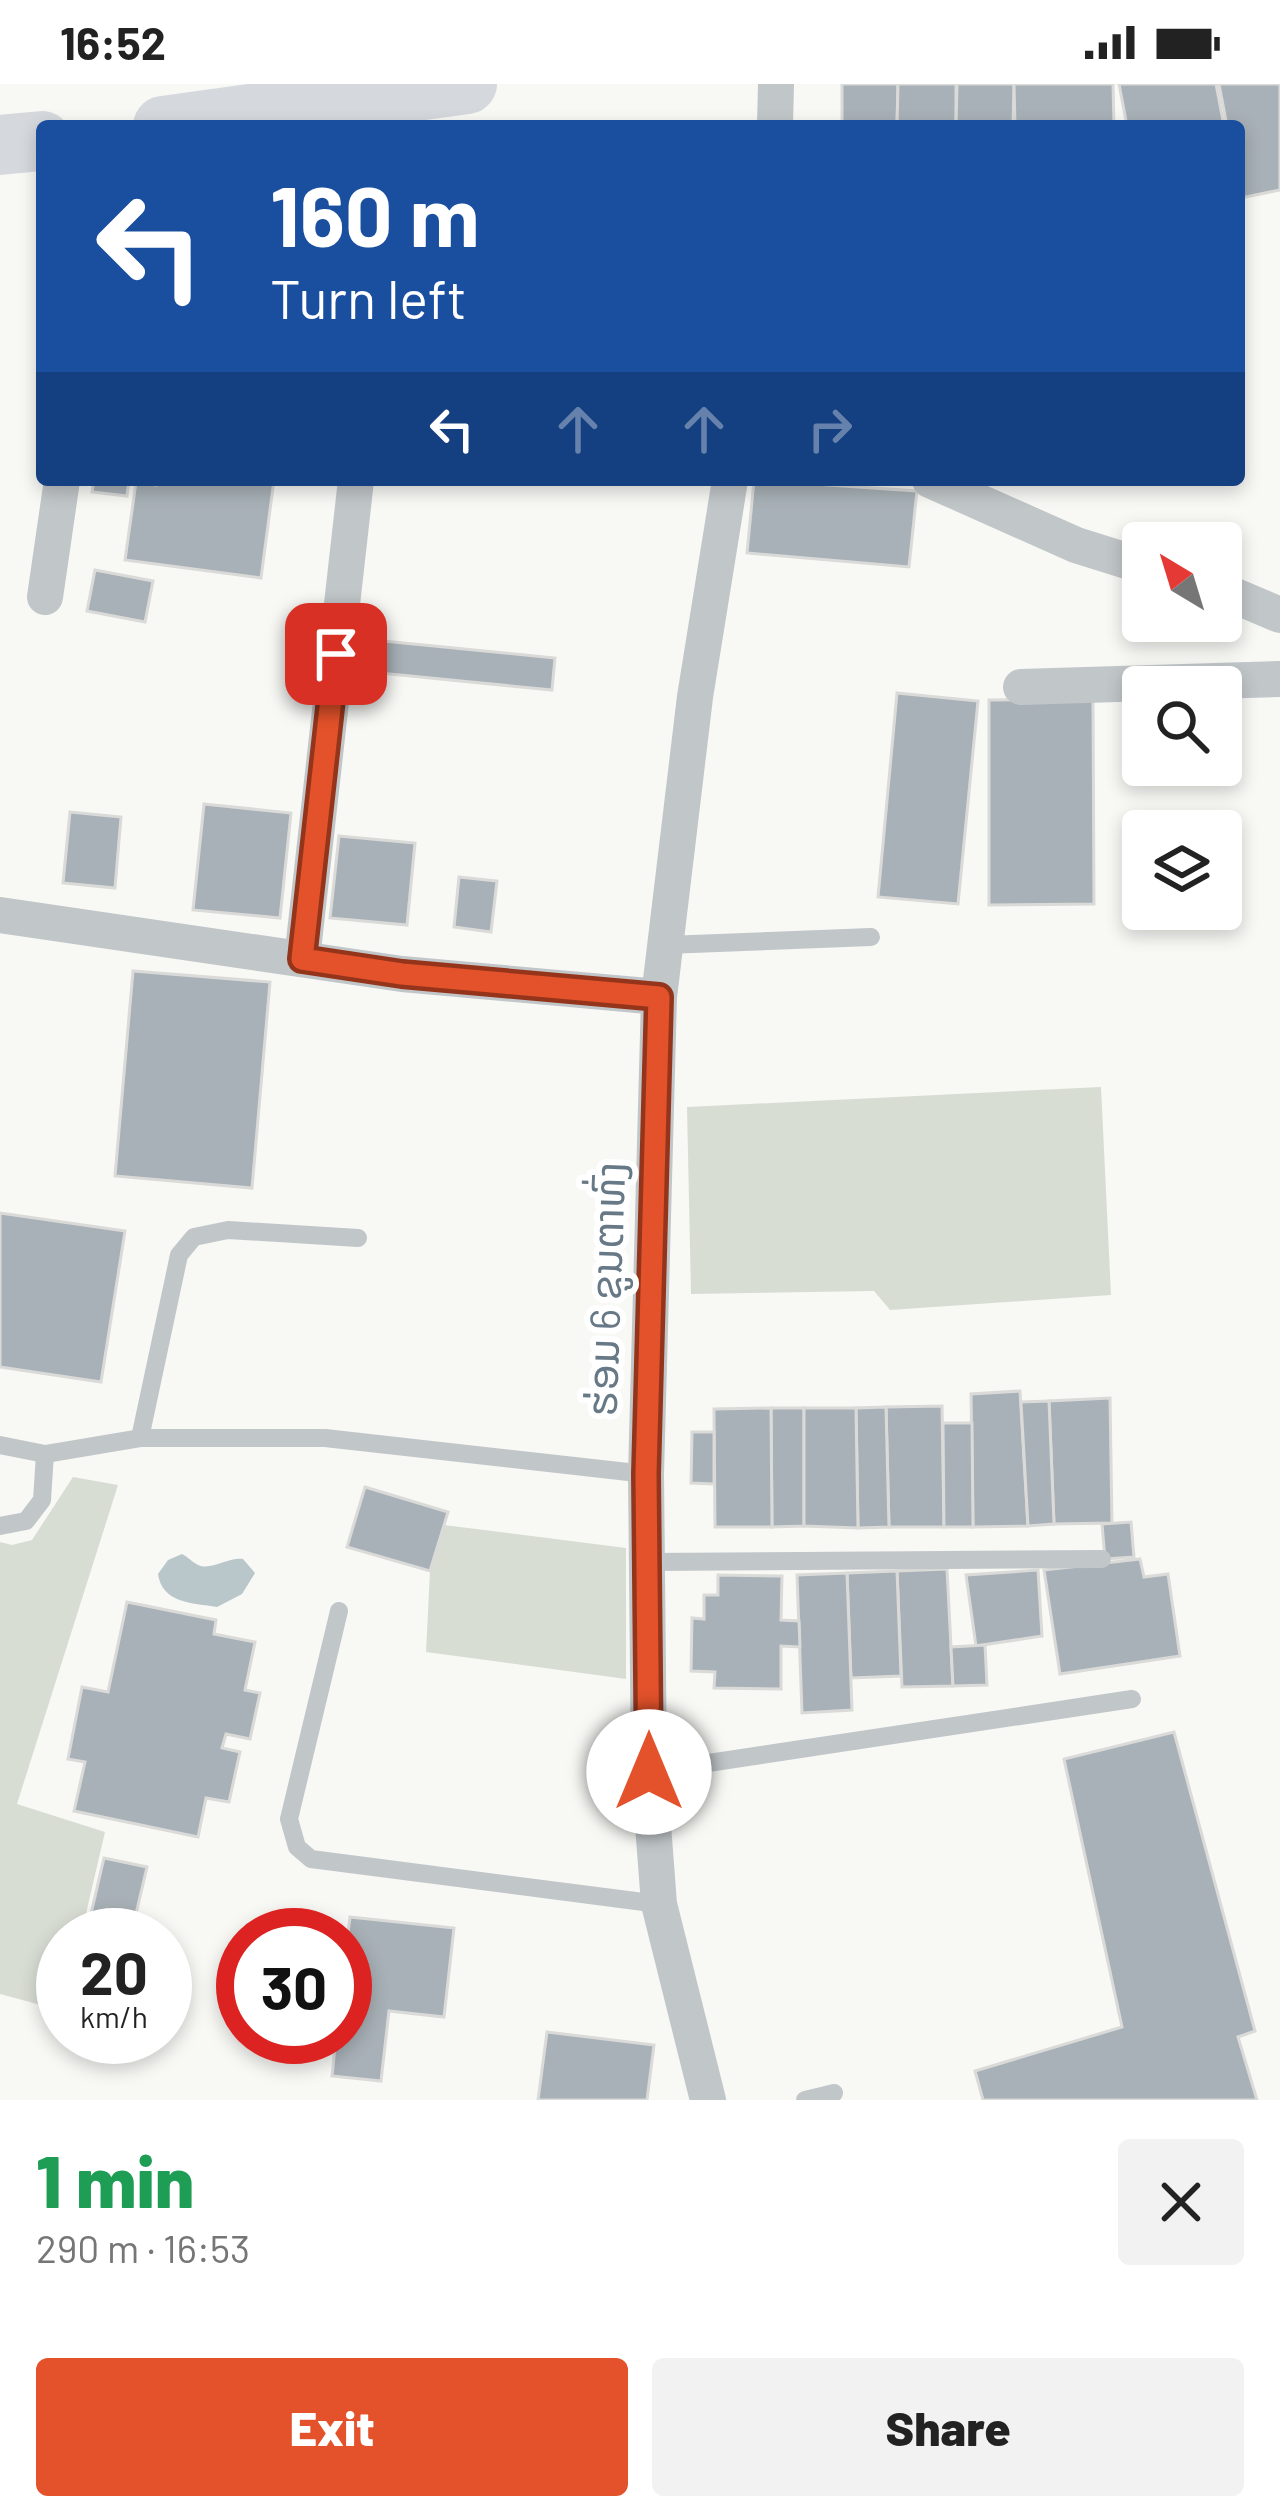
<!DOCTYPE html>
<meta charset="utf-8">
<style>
:root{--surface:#fff;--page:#f2f2f2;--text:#222;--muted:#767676;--accent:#e3522a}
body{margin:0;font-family:Barlow,"Noto Sans Lao",sans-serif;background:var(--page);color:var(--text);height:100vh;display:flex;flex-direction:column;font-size:45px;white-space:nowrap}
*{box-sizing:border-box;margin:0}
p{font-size:39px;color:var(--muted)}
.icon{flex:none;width:66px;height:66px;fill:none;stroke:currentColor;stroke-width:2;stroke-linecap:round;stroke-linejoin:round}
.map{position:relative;height:2016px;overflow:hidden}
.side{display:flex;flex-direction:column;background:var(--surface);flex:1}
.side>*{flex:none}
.hud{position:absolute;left:36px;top:36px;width:1209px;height:366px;border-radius:12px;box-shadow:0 6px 18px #0003;background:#1a4fa0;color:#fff;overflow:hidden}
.needle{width:78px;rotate:322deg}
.controls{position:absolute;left:1122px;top:438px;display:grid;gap:24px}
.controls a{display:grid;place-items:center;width:120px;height:120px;border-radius:12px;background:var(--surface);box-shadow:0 6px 18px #0003;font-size:60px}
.speed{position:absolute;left:36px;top:1824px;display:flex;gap:24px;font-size:60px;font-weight:700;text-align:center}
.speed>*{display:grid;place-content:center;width:156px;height:156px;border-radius:50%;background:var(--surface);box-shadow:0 6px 18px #0003;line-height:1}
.speed small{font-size:30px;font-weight:400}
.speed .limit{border:18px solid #d22;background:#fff;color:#111}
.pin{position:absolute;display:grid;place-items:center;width:102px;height:102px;color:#fff;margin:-51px;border-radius:24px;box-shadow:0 6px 18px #0006}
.me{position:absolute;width:132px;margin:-66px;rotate:0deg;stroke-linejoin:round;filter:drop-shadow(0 0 9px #0008)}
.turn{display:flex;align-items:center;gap:42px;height:252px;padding:0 36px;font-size:54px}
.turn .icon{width:156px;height:156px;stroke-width:2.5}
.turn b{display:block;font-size:84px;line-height:102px}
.lanes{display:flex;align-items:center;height:114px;padding:0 36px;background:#0003;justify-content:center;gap:60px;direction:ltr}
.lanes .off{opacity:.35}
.round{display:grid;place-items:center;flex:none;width:126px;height:126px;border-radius:12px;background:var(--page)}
.summary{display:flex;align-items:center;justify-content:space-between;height:204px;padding:0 36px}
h1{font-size:72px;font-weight:800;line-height:90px;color:#1e9e55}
.cta{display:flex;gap:24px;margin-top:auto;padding:24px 36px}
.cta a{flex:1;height:138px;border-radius:12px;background:var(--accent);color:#fff;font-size:48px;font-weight:800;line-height:138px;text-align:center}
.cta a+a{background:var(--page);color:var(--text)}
.status{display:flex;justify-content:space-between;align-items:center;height:84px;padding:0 60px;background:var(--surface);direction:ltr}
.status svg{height:33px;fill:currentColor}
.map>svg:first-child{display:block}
</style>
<div class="status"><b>16:52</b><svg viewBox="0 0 49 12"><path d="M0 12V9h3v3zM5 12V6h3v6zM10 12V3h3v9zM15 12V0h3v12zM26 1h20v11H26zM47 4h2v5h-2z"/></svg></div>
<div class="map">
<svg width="1280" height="2016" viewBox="0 0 1280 2016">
<rect width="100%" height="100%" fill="#f8f8f5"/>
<g fill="#d8ddd4">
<polygon points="1101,1003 1111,1211 890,1226 874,1207 691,1210 687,1023"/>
<polygon points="73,1393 118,1401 17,1720 105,1748 81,1851 63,1851 63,1927 0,1910 0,1458 12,1461 32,1456"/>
<polygon points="444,1441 626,1464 626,1595 426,1568 430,1487"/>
</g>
<path fill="#b9c6ca" d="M 182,1470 C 188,1473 192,1478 198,1481 C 212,1487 227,1473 243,1475 L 255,1489 L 242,1510 L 217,1523 C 192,1519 162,1519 158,1490 L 168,1476 Z"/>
<g fill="#a8b1b7" stroke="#dadad8" stroke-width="3">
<polygon points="842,0 898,0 897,42 842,42"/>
<polygon points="898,0 956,0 956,42 897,42"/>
<polygon points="957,0 1014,0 1013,42 956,42"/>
<polygon points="1014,0 1113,0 1114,42 1015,42"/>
<polygon points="1119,0 1216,0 1224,42 1127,42"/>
<polygon points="1219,0 1280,0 1280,106 1241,114 1239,42 1227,42"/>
<polygon points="94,396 129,396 127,412 92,408"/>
<polygon points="157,396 274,396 261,494 125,476 136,398 156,401"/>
<polygon points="754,396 917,407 909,483 747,469"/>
<polygon points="95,486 153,497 145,538 87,527"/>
<polygon points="373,556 555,574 552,606 369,588"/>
<polygon points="897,609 978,617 958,820 878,813"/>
<polygon points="1093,615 1094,820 989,821 989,616"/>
<polygon points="204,720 291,729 280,834 193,826"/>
<polygon points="70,728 121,733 115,804 63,799"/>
<polygon points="339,752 415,759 407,841 330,834"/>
<polygon points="459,793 497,797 491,848 454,843"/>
<polygon points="133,887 270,898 252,1104 115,1092"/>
<polygon points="0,1129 125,1147 101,1298 0,1283"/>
<polygon points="1020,1307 1028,1442 973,1443 971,1310"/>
<polygon points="1110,1314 1112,1439 1054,1440 1049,1317"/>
<polygon points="1049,1317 1054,1440 1028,1442 1021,1318"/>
<polygon points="942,1322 944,1443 889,1443 886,1323"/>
<polygon points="886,1323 889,1443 858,1444 856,1324"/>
<polygon points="771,1324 804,1324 804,1442 772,1443"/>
<polygon points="771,1324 772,1443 715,1443 714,1325"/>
<polygon points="804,1324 856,1324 858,1444 804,1442"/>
<polygon points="943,1339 972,1339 973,1443 944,1443"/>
<polygon points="692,1348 714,1348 714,1400 691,1399"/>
<polygon points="365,1403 448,1428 430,1487 347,1463"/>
<polygon points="1131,1438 1134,1473 1105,1475 1102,1440"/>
<polygon points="1140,1475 1144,1493 1168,1490 1180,1572 1060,1590 1044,1486"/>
<polygon points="947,1485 953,1602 902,1603 897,1487"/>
<polygon points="1038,1486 1042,1552 976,1562 966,1491"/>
<polygon points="897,1487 901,1592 851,1594 847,1489"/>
<polygon points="847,1489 852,1626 802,1629 797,1491"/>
<polygon points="718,1491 782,1492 781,1536 799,1537 800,1563 781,1562 781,1605 714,1604 715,1588 691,1587 692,1534 704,1535 704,1511 718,1511"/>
<polygon points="127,1518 216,1536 214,1550 255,1558 245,1606 260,1609 250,1655 226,1650 222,1664 240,1668 229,1718 206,1714 198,1753 74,1727 85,1678 68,1675 82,1603 108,1608"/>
<polygon points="985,1561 987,1601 953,1602 951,1563"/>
<polygon points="1174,1648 1255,1947 1238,1953 1257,2016 983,2016 975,1987 1122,1943 1064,1675"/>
<polygon points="104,1774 147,1783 131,1851 86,1851"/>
<polygon points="350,1833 454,1844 444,1933 389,1927 381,1997 332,1992 336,1953 345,1953 345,1876"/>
<polygon points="547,1948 654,1961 647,2016 538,2016"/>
</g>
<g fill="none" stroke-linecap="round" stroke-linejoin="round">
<g stroke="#c1c6c9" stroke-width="18">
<polyline points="666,861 871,853"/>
<polyline points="140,1354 179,1171 194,1153 228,1146 358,1154"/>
<polyline points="0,1361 45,1370 140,1354 325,1354 646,1390"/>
<polyline points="0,1442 26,1437 42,1416 45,1370"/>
<polyline points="648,1478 1102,1475"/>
<polyline points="339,1527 289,1735 297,1763 311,1775 659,1820"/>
<polyline points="649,1688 1132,1615"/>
<polyline points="805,2016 834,2009"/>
</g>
<g stroke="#c1c6c9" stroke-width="36">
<polyline points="775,42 776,0"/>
<polyline points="930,396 1076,461 1143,482"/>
<polyline points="1221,506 1280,531"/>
<polyline points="45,513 62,396"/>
<polyline points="1021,603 1280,595"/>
<polyline points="0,831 402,890 659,913"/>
<polyline points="302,875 356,396"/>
<polyline points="708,2016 659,1820 649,1688 646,1390 659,913 695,613 730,396"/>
</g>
<g stroke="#d5d9dd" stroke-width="60">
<polyline points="163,42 467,0"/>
<polyline points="0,61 42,57"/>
</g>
</g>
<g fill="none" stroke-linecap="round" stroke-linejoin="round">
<g stroke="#94351b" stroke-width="30">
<polyline id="route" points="336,570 302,875 402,890 659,913 646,1390 649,1688"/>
</g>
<use href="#route" stroke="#e3522a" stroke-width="21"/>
</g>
<g text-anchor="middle" stroke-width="12" stroke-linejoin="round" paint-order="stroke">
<g font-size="42" fill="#677986" stroke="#fff">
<text transform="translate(606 1205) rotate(-88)" y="15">ຮ່ອມ 6 ຂູນຕາທົ່ງ</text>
</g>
</g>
</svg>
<div class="controls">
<a><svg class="needle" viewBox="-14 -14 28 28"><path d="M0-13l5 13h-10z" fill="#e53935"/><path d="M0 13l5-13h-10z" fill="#767676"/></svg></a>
<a><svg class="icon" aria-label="search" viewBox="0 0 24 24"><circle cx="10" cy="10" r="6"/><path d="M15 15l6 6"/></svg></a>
<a><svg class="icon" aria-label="layers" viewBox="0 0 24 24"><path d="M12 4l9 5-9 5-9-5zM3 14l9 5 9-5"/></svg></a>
</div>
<div class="speed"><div>20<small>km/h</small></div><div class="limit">30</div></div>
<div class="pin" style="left:336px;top:570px;background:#d93025"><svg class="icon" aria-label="arrive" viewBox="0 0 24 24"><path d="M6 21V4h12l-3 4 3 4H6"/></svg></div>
<svg class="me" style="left:649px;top:1688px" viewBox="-20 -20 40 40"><circle r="19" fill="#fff"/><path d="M0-13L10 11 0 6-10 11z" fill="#e3522a"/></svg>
<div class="hud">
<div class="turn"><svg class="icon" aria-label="left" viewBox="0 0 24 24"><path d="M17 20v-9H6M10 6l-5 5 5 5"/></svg><div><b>160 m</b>Turn left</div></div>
<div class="lanes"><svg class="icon" aria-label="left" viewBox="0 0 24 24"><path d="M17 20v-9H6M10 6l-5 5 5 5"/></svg><svg class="icon off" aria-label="ahead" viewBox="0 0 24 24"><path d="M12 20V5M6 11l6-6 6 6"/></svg><svg class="icon off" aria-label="ahead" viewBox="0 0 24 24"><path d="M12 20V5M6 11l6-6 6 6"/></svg><svg class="icon off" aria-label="right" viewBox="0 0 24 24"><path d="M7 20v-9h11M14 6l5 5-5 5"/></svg></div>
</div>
</div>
<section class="side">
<div class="summary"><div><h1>1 min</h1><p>290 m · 16:53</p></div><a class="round"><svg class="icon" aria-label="close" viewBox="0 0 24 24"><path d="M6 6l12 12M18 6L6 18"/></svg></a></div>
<div class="cta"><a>Exit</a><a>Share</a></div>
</section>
